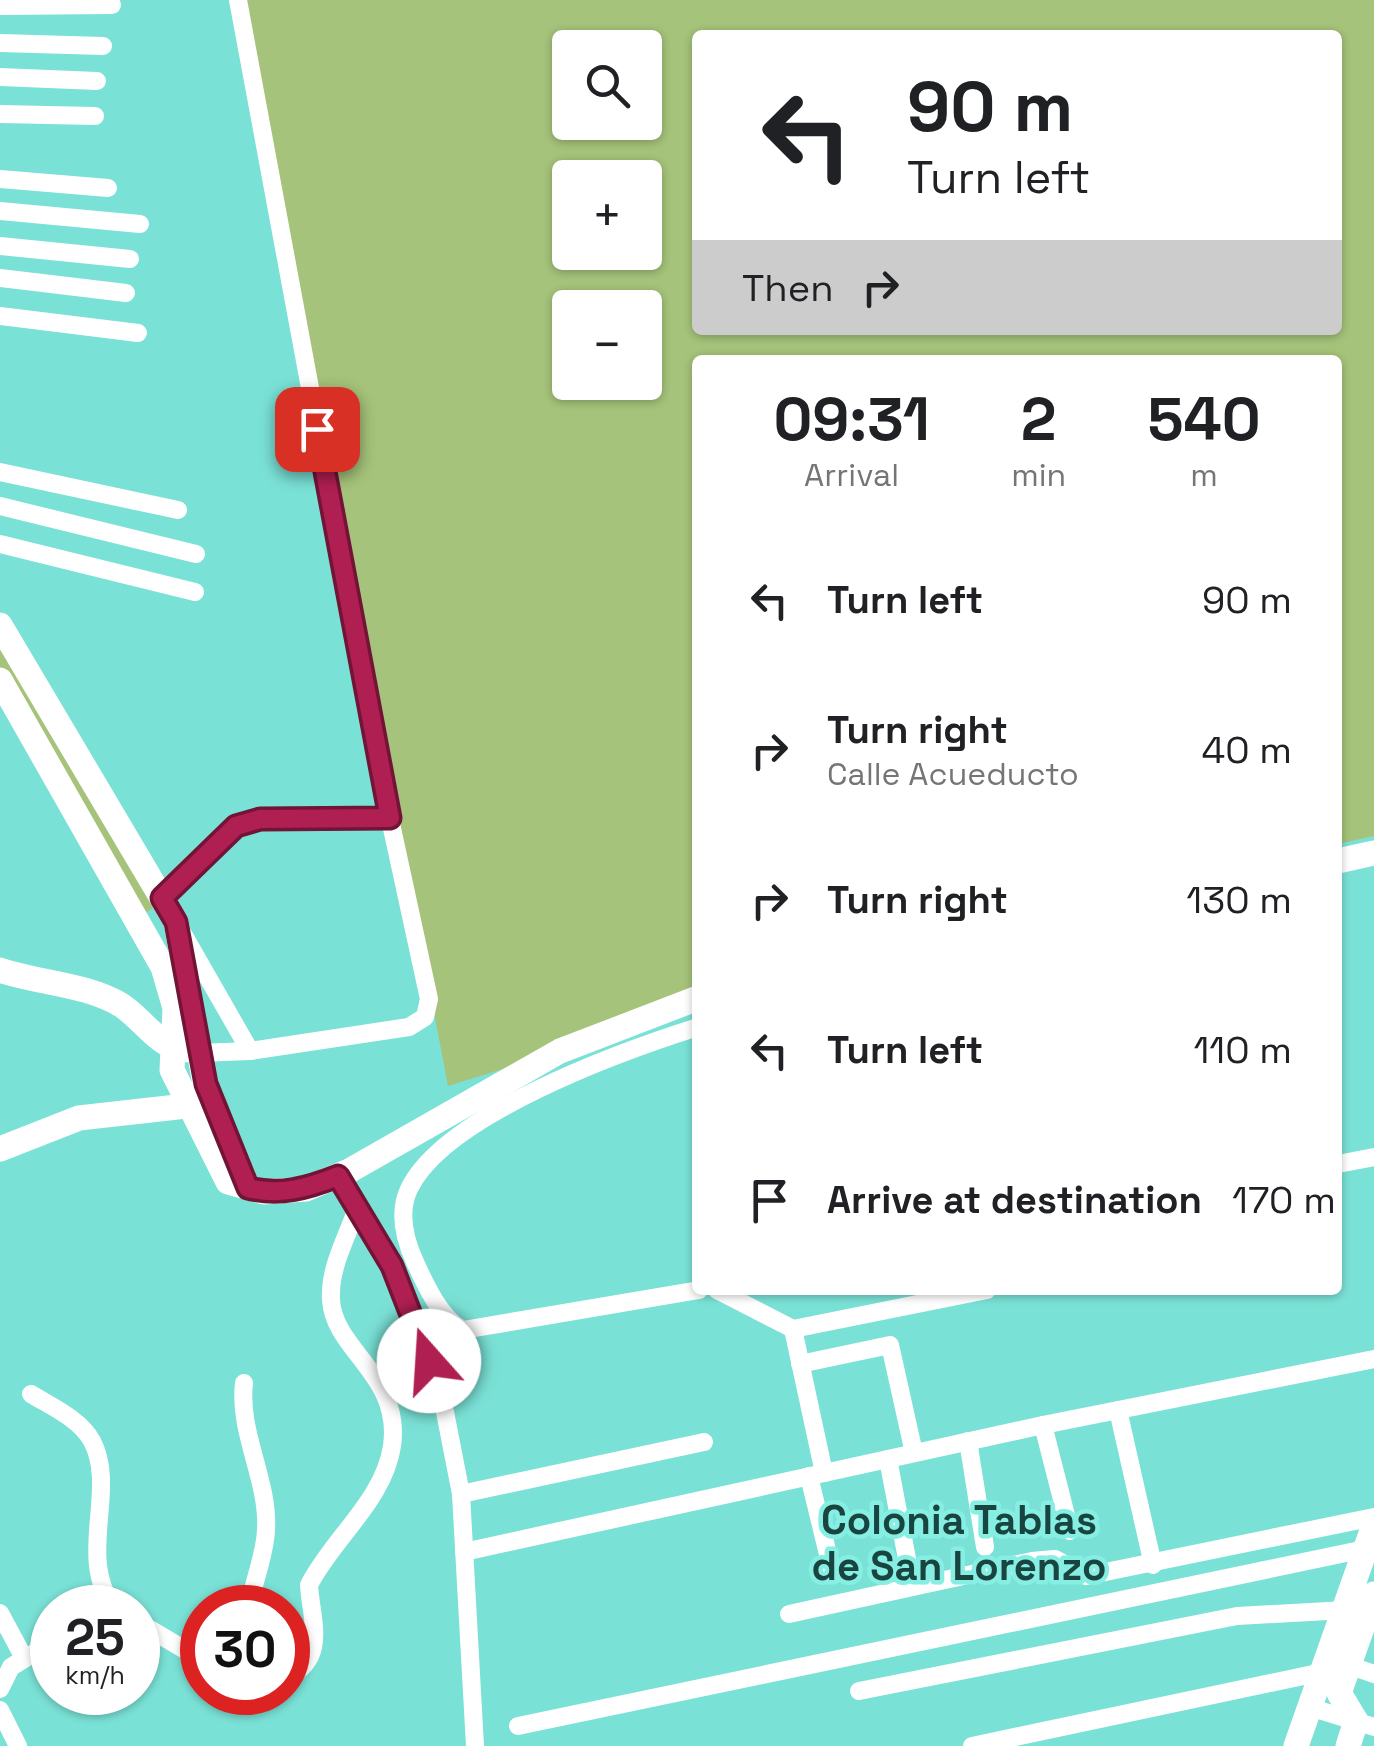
<!DOCTYPE html>
<meta charset="utf-8">
<style>
:root{--surface:#fff;--page:#f6f6f6;--text:#202124;--muted:#757577}
body{margin:0;font-family:"Space Grotesk",sans-serif;background:var(--page);color:var(--text);height:100vh;display:flex;flex-direction:column;font-size:38px;white-space:nowrap}
*{box-sizing:border-box;margin:0}
p{font-size:32px;color:var(--muted)}
.icon{flex:none;width:55px;height:55px;fill:none;stroke:currentColor;stroke-width:2;stroke-linecap:round;stroke-linejoin:round}
.map{position:relative;flex:1;overflow:hidden}
.side{position:absolute;left:692px;top:355px;width:650px;height:940px;display:flex;flex-direction:column;background:var(--surface);border-radius:10px;box-shadow:0 2px 8px #0004}
.side>*{flex:none}
.top-card{position:absolute;left:692px;top:30px;width:650px;height:305px;border-radius:10px;box-shadow:0 2px 8px #0004;background:#fff;color:var(--text);overflow:hidden}
.tools{position:absolute;left:552px;top:30px;display:grid;gap:20px}
.tools a{display:grid;place-items:center;width:110px;height:110px;border-radius:10px;background:var(--surface);box-shadow:0 2px 8px #0004;font-size:50px}
.speed{position:absolute;left:30px;top:1585px;display:flex;gap:20px;font-size:50px;font-weight:700;text-align:center}
.speed>*{display:grid;place-content:center;width:130px;height:130px;border-radius:50%;background:var(--surface);box-shadow:0 2px 8px #0004;line-height:1}
.speed small{font-size:25px;font-weight:400}
.speed .limit{border:15px solid #d22;background:#fff;color:#111}
.pin{position:absolute;display:grid;place-items:center;width:85px;height:85px;color:#fff;margin:-42px;border-radius:20px;box-shadow:0 5px 15px #0006}
.me{position:absolute;width:110px;margin:-55px;rotate:341deg;stroke-linejoin:round;filter:drop-shadow(0 0 8px #0008)}
.turn{display:flex;align-items:center;gap:35px;height:210px;padding:0 50px;font-size:45px}
.turn .icon{width:130px;height:130px;stroke-width:2.5}
.turn b{display:block;font-size:70px;line-height:85px}
.then{display:flex;align-items:center;height:95px;padding:0 50px;background:#0003;gap:20px;font-size:38px}
.eta{display:flex;justify-content:space-evenly;align-items:center;height:170px;text-align:center}
.eta b{font-size:60px;font-weight:800;line-height:70px}
ul{padding:0;list-style:none}
li{display:flex;align-items:center;gap:30px;height:150px;padding:0 50px}
li div{flex:1}
li b{display:block;font-size:38px}
li em{font-style:normal}
.map>svg:first-child{display:block}
</style>
<div class="map">
<svg width="1374" height="1746" viewBox="0 0 1374 1746">
<rect width="100%" height="100%" fill="#7ae1d6"/>
<g fill="#a5c37a" fill-rule="evenodd">
<path d="M 241,0 L 1374,0 L 1374,836 L 1338,844 L 1338,360 L 698,360 L 697,998 L 560,1051 L 448,1086 ZM 698,35 L 1338,35 L 1338,330 L 698,330 ZM 570,48 L 645,48 L 645,122 L 570,122 ZM 570,178 L 645,178 L 645,252 L 570,252 ZM 570,308 L 645,308 L 645,382 L 570,382 Z"/>
<polygon points="0,643 159,903 140,917 0,672"/>
</g>
<g fill="none" stroke-linecap="round" stroke-linejoin="round">
<g stroke="#fff" stroke-width="18">
<polyline points="0,6 112,5"/>
<polyline points="0,43 103,46"/>
<polyline points="0,77 97,81"/>
<polyline points="0,114 95,116"/>
<polyline points="0,179 108,188"/>
<polyline points="0,211 140,224"/>
<polyline points="0,246 130,259"/>
<polyline points="0,278 126,293"/>
<polyline points="0,316 138,333"/>
<polyline points="0,472 178,510"/>
<polyline points="0,506 196,554"/>
<polyline points="0,544 195,592"/>
<polyline points="162,898 236,826 260,819 390,819"/>
<polyline points="183,934 250,1051"/>
<path d="M 698,1027 C 622,1051 444,1115 409,1189 C 398,1212 405,1240 415,1262 C 425,1284 441,1319 463,1330 L 699,1290"/>
<polyline points="199,1053 250,1051 409,1027 425,1017 429,999 390,819 238,0"/>
<polyline points="1338,1164 1374,1157"/>
<polyline points="338,1176 376,1236 408,1301 445,1412 461,1494 475,1746"/>
<polyline points="717,1290 793,1329 987,1290"/>
<polyline points="793,1329 824,1473"/>
<polyline points="800,1364 890,1345 914,1453"/>
<path d="M 244,1383 C 238,1433 269,1480 266,1530 C 265,1556 253,1582 249,1608"/>
<path d="M 31,1394 C 52,1407 80,1419 92,1441 C 118,1490 76,1557 114,1608"/>
<polyline points="1118,1410 1153,1565"/>
<polyline points="1043,1425 1070,1531"/>
<polyline points="968,1441 985,1547"/>
<polyline points="888,1459 908,1564"/>
<polyline points="809,1476 833,1575"/>
<polyline points="461,1494 704,1442"/>
<polyline points="464,1552 1043,1425 1374,1359"/>
<polyline points="0,1613 24,1658"/>
<polyline points="789,1614 1032,1561 1055,1559 1086,1576 1374,1517"/>
<polyline points="138,1622 202,1660"/>
<path d="M 288,1677 C 328,1657 311,1620 309,1585 C 333,1538 384,1500 392,1446 C 402,1375 334,1351 331,1300 C 329,1269 346,1239 356,1211"/>
<polyline points="0,1689 11,1667 52,1642"/>
<polyline points="859,1691 1237,1616 1346,1610"/>
<polyline points="1309,1707 1374,1727"/>
<polyline points="0,1710 18,1746"/>
<polyline points="518,1726 1365,1549"/>
<polyline points="972,1746 1351,1666 1374,1674"/>
</g>
<g stroke="#fff" stroke-width="25">
<polyline points="0,625 176,922 205,1084 248,1188"/>
<polyline points="0,680 163,967 175,1008 172,1070 228,1182 264,1192 306,1189 349,1171 560,1051 698,998"/>
<polyline points="1338,861 1374,853"/>
<path d="M 0,970 C 38,983 86,984 121,1005 C 143,1019 156,1045 184,1050"/>
<polyline points="0,1149 79,1118 186,1106"/>
<polyline points="1296,1746 1374,1525"/>
<polyline points="1348,1746 1356,1721 1339,1693 1374,1594"/>
</g>
</g>
<g fill="none" stroke-linecap="round" stroke-linejoin="round">
<g stroke="#721435" stroke-width="25">
<path id="route" d="M 317,429 L 390,818 L 260,819 L 236,826 L 162,898 L 176,922 L 206,1084 L 248,1188 C 280,1196 308,1188 338,1176 L 392,1266 L 429,1361"/>
</g>
<use href="#route" stroke="#b01f52" stroke-width="18"/>
</g>
<g text-anchor="middle" stroke-width="9" stroke-linejoin="round" paint-order="stroke">
<g font-size="40" font-weight="bold" fill="#194541" stroke="#87eee3">
<text x="959" y="1534">Colonia Tablas<tspan x="959" dy="46">de San Lorenzo</tspan></text>
</g>
</g>
</svg>
<div class="tools">
<a><svg class="icon" aria-label="search" viewBox="0 0 24 24"><circle cx="10" cy="10" r="6"/><path d="M15 15l6 6"/></svg></a>
<a>+</a>
<a>−</a>
</div>
<div class="speed"><div>25<small>km/h</small></div><div class="limit">30</div></div>
<div class="pin" style="left:317px;top:429px;background:#d93025"><svg class="icon" aria-label="arrive" viewBox="0 0 24 24"><path d="M6 21V4h12l-3 4 3 4H6"/></svg></div>
<svg class="me" style="left:429px;top:1361px" viewBox="-20 -20 40 40"><circle r="19" fill="#fff"/><path d="M0-13L10 11 0 6-10 11z" fill="#b01f52"/></svg>
<div class="top-card">
<div class="turn"><svg class="icon" aria-label="left" viewBox="0 0 24 24"><path d="M17 20v-9H6M10 6l-5 5 5 5"/></svg><div><b>90 m</b>Turn left</div></div>
<div class="then">Then<svg class="icon" aria-label="right" viewBox="0 0 24 24"><path d="M7 20v-9h11M14 6l5 5-5 5"/></svg></div>
</div>
<section class="side">
<div class="eta">
<div><b>09:31</b><p>Arrival</p></div>
<div><b>2</b><p>min</p></div>
<div><b>540</b><p>m</p></div>
</div>
<ul>
<li><svg class="icon" aria-label="left" viewBox="0 0 24 24"><path d="M17 20v-9H6M10 6l-5 5 5 5"/></svg><div><b>Turn left</b></div><em>90 m</em></li>
<li><svg class="icon" aria-label="right" viewBox="0 0 24 24"><path d="M7 20v-9h11M14 6l5 5-5 5"/></svg><div><b>Turn right</b><p>Calle Acueducto</p></div><em>40 m</em></li>
<li><svg class="icon" aria-label="right" viewBox="0 0 24 24"><path d="M7 20v-9h11M14 6l5 5-5 5"/></svg><div><b>Turn right</b></div><em>130 m</em></li>
<li><svg class="icon" aria-label="left" viewBox="0 0 24 24"><path d="M17 20v-9H6M10 6l-5 5 5 5"/></svg><div><b>Turn left</b></div><em>110 m</em></li>
<li><svg class="icon" aria-label="arrive" viewBox="0 0 24 24"><path d="M6 21V4h12l-3 4 3 4H6"/></svg><div><b>Arrive at destination</b></div><em>170 m</em></li>
</ul>
</section>
</div>
